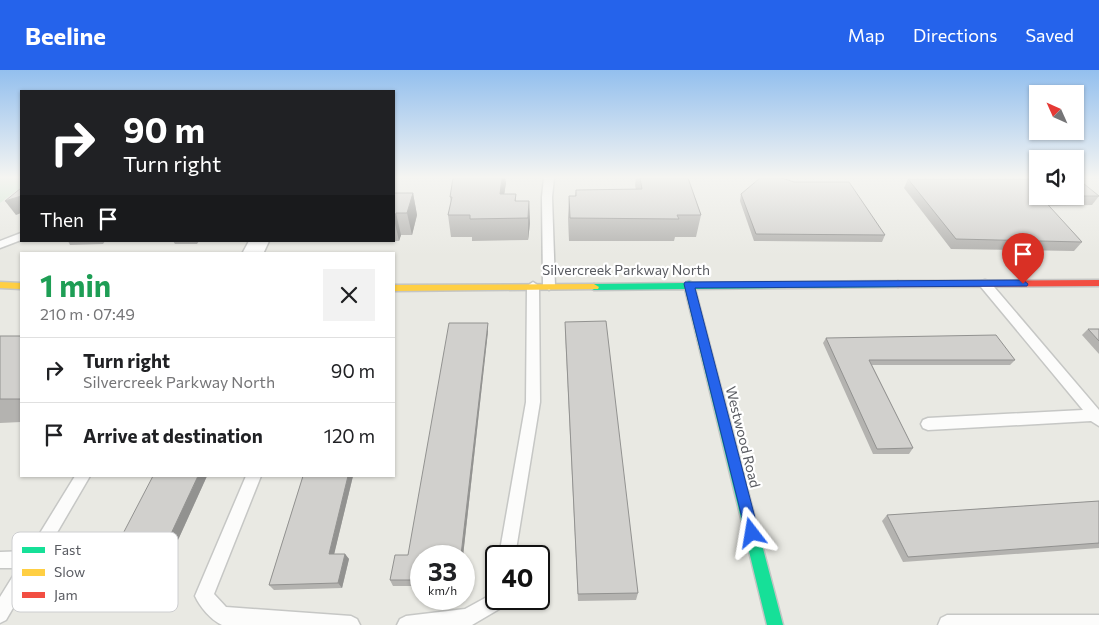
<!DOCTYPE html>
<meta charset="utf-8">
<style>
:root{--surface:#fff;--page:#f2f2f2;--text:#202124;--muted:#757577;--line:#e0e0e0;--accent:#2563eb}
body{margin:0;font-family:Commissioner,sans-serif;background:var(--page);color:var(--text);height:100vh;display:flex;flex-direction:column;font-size:19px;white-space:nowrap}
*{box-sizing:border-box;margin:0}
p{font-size:16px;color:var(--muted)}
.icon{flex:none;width:28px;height:28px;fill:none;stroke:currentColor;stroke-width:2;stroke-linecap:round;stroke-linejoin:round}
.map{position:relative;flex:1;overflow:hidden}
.sheet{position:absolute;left:20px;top:182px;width:375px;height:225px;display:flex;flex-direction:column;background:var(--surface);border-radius:0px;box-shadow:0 1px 4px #0004}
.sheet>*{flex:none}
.top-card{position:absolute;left:20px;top:20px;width:375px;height:152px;border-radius:0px;box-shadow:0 1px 4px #0004;background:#202124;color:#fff;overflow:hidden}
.needle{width:32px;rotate:315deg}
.buttons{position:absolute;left:1029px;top:15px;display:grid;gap:10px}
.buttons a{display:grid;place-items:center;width:55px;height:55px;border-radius:0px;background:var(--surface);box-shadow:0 1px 4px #0004;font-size:25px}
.speed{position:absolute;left:410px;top:475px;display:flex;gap:10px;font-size:25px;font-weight:700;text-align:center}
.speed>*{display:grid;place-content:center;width:65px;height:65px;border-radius:50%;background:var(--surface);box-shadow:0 1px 4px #0004;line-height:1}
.speed small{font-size:12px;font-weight:400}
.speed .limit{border:2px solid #111;border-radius:8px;background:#fff;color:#111}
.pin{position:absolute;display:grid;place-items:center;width:42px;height:42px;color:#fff;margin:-51px -21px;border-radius:50% 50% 50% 0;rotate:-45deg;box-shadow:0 0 5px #0007}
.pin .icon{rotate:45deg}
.me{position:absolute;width:55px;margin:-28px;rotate:346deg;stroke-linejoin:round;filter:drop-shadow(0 0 4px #0008)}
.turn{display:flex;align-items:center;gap:18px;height:105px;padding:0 20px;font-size:22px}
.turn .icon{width:65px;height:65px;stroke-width:2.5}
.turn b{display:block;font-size:35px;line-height:42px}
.then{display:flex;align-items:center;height:48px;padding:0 20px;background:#0003;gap:10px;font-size:19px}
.round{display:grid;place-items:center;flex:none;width:52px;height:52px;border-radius:0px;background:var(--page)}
.head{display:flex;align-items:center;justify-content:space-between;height:85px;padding:0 20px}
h1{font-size:30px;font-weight:700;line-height:38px;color:#1e9e55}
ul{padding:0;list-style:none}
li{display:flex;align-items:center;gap:15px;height:65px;padding:0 20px;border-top:1px solid var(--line)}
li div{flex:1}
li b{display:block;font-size:19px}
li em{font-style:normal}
header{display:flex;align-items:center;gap:30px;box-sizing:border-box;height:70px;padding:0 25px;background:var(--accent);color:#fff}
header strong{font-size:24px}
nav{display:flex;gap:28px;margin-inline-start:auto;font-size:18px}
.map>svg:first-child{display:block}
</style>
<header>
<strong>Beeline</strong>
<nav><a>Map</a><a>Directions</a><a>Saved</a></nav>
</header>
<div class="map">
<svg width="1099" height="555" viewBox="0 0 1099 555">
<rect width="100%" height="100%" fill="#e9e9e3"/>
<polygon fill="#d0e7d1" points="0,108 21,108 21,117 0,133"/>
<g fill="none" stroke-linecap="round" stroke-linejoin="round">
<g stroke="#c6c7c5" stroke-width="3">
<g id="lane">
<polygon points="544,108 554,108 552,127 555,216 549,220 543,216 542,127"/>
<polygon points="21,163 21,170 0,178 0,171"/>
<polygon points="985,210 989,211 1099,340 1099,356 1091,351 928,360 923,358 921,354 923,350 928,348 1083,340 981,217 979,214 981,211"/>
<polygon points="533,212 539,216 540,332 515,486 499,486 526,332 527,216"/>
<polygon points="75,406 90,406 6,550 0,553 0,527 18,498 0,498 0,482 29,481"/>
<path d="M 246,406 L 261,406 L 214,524 L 226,537 L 351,546 L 357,549 L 360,555 L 222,555 C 211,550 200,537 195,526 Z"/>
<polygon points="496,522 496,529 509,529 506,535 472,555 397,555 400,549 406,546 465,539"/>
<polygon points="947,545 1099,545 1099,555 938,555 941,548"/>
</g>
</g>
<g stroke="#c6c7c5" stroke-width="3">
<polygon id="street" points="249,171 269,171 263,184 242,184"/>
</g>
<g stroke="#c4c5c4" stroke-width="3">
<polygon id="fast" points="689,211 693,213 898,211 903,214 898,217 695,219 783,555 767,555 685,219 594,220 589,217 594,214 685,213"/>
</g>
<g stroke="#c4c5c4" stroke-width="3">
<g id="slow">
<polygon points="0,212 21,213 21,219 0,218"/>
<polygon points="594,214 599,217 598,219 394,221 394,215"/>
</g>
</g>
<g stroke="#c4c5c4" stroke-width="3">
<polygon id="jam" points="1099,210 1099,216 898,217 893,214 898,211"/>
</g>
<use href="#lane" fill="#fcfcfb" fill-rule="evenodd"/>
<use href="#street" fill="#fcfcfb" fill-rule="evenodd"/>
<use href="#fast" fill="#16e098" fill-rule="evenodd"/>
<use href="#slow" fill="#ffcf43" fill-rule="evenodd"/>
<use href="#jam" fill="#f24e42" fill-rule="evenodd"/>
</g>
<g fill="#b4b3b0">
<polygon points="453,108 505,108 506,113 504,124 516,124 516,131 529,131 530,153 528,170 472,171 472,167 451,167 448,145 451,134 450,127"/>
<polygon points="636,108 688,108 701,145 696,167 675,167 674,171 569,171 568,148 569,126 575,126 576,120 636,120 635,115"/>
<polygon points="908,109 1099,126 1092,135 1048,136 1082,172 1074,181 951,179 904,118"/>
<polygon points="394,123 413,123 417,145 412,165 401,165 399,171 394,171"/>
<polygon points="741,124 885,165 882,172 754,171 740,131"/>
<polygon points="68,171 105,171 103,174 70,175"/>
<polygon points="173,171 199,171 197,174 175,174"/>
<polygon points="565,252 638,523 636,530 578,531 565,261"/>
<polygon points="1088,259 1099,259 1099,284 1082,265"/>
<polygon points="488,261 463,486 421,486 421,516 393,516 390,510 408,485"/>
<polygon points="0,266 21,266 21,352 0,353"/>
<polygon points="826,268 1015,290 1010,295 872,295 913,378 909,384 873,384 823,273"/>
<polygon points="207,406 149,534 98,535 89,529"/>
<polygon points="303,406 353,406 334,484 345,484 349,489 342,518 274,520 269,515"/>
<polygon points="1099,431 1099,478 903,492 882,451 887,445"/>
</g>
<g fill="#929290">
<polygon points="502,108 505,108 506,113 501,146 500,124"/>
<polygon points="413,123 417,145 412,165 407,143"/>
<polygon points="21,126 21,143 16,145 5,131"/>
<polygon points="529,131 530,153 528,170 528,148"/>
<polygon points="396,143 401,165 399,171 394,149"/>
<polygon points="488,253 488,261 463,486 461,486"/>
<polygon points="198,406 207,406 149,534 141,528"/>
<polygon points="348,406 353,406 333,489 329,484"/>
<polygon points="345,484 349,489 342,518 338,513"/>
</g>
<g fill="#d1d0cd" stroke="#929290">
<polygon points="453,108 502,108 500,124 516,124 515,131 529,131 528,148 470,149 470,145 448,145 452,127 450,127"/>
<polygon points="640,108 688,108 701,145 677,145 679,149 570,148 569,126 576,126 576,120 642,119"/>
<polygon points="760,108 782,108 794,112 849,112 885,165 756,164 741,124"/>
<polygon points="908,109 1038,109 1038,126 1056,126 1040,126 1082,172 956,169"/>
<polygon points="1075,109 1078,109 1099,126 1075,126"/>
<polygon points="21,118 21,126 5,131"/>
<polygon points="394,123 413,123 407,143 396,143 394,149"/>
<polygon points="606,251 638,523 578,524 565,252"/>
<polygon points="449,253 488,253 461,485 446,485 446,486 421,486 421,510 390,510 395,485 408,485"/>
<polygon points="1088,259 1099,259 1099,271"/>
<polygon points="996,265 1015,290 869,290 913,378 877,379 826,268"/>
<rect x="0" y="266" width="21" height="63"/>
<polygon points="153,406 198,406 141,528 89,529"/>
<polygon points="303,406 348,406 329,484 345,484 338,513 269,515"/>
<polygon points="1099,431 1099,473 908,487 887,445"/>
</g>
<linearGradient id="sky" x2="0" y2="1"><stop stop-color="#93bfee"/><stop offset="0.58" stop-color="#f5f5f2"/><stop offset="1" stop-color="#f5f5f2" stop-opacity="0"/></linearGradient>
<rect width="1099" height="185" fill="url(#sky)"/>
<polygon fill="#2563eb" stroke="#184099" points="1023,210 1028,214 1027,216 695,218 759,463 757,468 752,470 747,468 684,214 685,212"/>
<g text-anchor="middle" stroke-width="4.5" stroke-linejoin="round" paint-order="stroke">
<g font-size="14" fill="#595b61" stroke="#fff">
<text x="626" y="205">Silvercreek Parkway North</text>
<text transform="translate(743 367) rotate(76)" y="5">Westwood Road</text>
</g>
</g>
<rect x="12" y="462" width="166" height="80" rx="8" fill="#fff" stroke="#cdced0" stroke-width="1"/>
<rect x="22" y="477" width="23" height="6" fill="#16e098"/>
<rect x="22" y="499" width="23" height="7" fill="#ffcf43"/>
<rect x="22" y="522" width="23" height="6" fill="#f24e42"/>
<g font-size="14" fill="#595b61">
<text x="54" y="485">Fast</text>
<text x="54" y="507">Slow</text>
<text x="54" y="530">Jam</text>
</g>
</svg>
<div class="buttons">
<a><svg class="needle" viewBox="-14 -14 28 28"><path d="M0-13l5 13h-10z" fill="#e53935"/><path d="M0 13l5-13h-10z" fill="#757577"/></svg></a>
<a><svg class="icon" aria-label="sound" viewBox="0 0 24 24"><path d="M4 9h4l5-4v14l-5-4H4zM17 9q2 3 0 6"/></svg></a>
</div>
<div class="speed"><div>33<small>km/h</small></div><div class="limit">40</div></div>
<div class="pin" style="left:1023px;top:214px;background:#d93025"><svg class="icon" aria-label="arrive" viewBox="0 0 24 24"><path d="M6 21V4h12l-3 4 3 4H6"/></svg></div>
<svg class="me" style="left:752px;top:463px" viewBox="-20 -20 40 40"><path d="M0-17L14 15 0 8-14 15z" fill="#2563eb" stroke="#fff" stroke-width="4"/></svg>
<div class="top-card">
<div class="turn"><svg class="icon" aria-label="right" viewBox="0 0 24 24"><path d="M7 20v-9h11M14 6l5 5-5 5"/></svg><div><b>90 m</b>Turn right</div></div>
<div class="then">Then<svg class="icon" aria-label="arrive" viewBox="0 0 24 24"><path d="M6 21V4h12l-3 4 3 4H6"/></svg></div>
</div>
<section class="sheet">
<div class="head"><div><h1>1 min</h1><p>210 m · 07:49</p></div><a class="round"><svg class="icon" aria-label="close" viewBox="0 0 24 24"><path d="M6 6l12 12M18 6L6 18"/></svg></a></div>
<ul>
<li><svg class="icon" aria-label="right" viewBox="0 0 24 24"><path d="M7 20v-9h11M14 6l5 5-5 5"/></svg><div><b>Turn right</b><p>Silvercreek Parkway North</p></div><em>90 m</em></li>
<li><svg class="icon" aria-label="arrive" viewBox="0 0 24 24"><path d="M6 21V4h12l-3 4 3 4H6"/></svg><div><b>Arrive at destination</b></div><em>120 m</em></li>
</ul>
</section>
</div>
